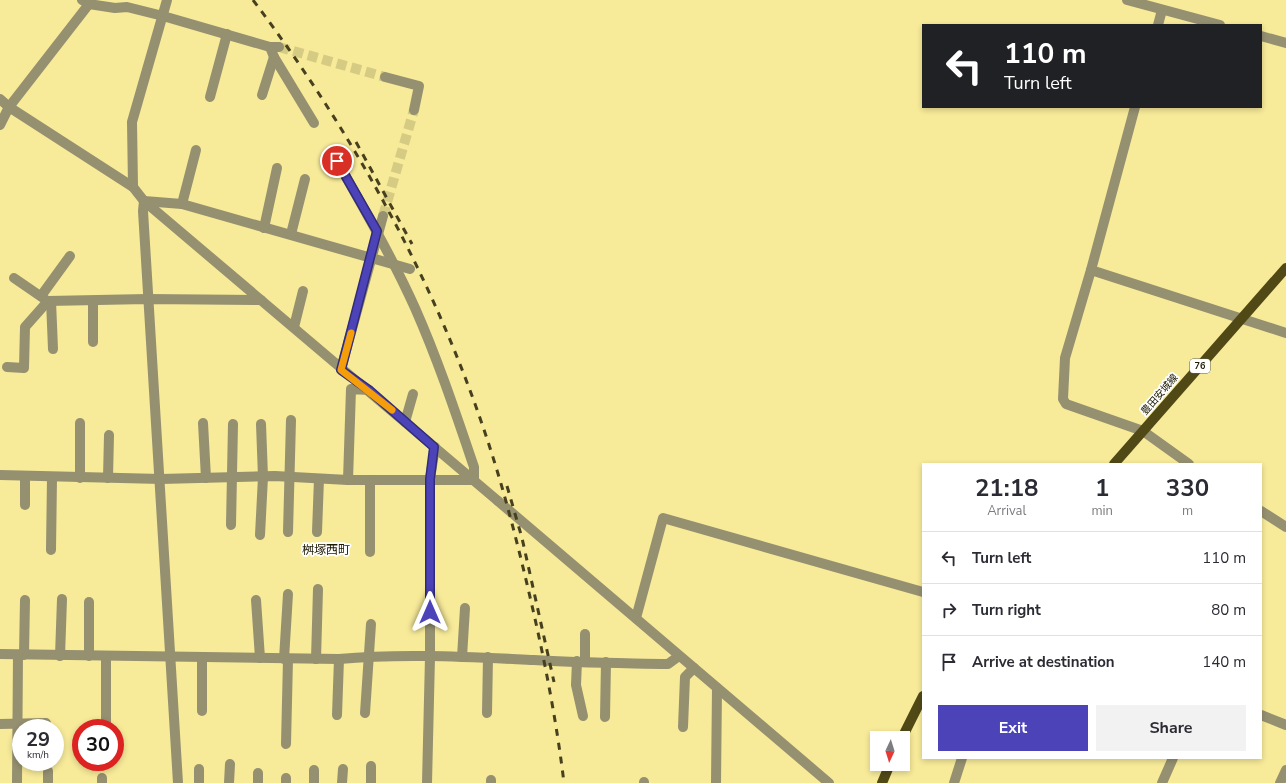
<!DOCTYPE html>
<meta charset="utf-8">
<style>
:root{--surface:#fff;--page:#f2f2f3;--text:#2b2b33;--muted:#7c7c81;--line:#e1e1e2;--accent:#4d43b9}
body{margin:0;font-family:"Nunito Sans","Noto Sans JP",sans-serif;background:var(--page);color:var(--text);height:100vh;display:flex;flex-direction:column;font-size:15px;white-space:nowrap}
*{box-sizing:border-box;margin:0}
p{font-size:13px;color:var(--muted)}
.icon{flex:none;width:22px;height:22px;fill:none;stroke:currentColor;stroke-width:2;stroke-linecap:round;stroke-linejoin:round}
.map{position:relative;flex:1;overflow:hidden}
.details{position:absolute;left:922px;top:463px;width:340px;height:296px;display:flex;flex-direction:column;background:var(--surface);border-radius:0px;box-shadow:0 2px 6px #0003}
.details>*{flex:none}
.top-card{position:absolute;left:922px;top:24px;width:340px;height:84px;border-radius:0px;box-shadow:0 2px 6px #0003;background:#202124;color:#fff;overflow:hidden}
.needle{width:26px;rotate:184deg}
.fabs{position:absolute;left:870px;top:731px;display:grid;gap:8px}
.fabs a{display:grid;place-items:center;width:40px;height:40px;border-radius:0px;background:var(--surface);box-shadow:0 2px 6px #0003;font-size:20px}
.speed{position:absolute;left:12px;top:719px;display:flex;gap:8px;font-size:20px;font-weight:700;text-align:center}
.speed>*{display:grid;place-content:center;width:52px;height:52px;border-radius:50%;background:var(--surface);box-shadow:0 2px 6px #0003;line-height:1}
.speed small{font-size:10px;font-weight:400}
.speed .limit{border:6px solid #d22;background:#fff;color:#111}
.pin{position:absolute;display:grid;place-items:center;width:34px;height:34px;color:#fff;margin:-17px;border:2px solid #fff;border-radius:50%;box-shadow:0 1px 4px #0007}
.me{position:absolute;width:44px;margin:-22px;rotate:0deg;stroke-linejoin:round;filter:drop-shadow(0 0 3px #0008)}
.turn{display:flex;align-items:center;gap:14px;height:84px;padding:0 16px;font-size:18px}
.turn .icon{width:52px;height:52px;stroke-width:2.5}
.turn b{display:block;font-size:28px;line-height:34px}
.eta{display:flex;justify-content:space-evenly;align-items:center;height:68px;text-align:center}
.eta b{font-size:24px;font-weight:700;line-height:28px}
.cta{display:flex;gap:8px;margin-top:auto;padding:8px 16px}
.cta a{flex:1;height:46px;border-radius:0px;background:var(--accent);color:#fff;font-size:16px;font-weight:700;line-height:46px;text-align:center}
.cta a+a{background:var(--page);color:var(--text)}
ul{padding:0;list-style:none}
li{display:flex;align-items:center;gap:12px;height:52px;padding:0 16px;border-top:1px solid var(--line)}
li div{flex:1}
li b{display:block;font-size:15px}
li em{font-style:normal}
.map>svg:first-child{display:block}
</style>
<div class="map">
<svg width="1286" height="783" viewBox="0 0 1286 783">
<rect width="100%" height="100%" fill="#f7ea99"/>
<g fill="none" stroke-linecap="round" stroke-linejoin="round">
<g stroke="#d6cb82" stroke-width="10" stroke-dasharray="10 5" stroke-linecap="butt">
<polyline points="279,47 385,77"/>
<polyline points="383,216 414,110"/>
</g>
<g stroke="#959070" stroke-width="10">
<polyline points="82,0 89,4 115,8 127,7 163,16 270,47 279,47"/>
<polyline points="1158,25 1162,10"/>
<polyline points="270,47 274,57 314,123"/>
<polyline points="385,77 419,86 414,110"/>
<polyline points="262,95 274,57"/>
<polyline points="210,97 227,34"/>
<polyline points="0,99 9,107 133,187 144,201 498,501"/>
<polyline points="1135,107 1091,270 1065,358 1063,399 1066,404 1143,431 1189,464"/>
<polyline points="0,125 9,107 89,4"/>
<polyline points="133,187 132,122 167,0"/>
<polyline points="144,201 143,211 178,783"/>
<polyline points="144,201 182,204 410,269"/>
<polyline points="182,204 196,150"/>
<polyline points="264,228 277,168"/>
<polyline points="291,234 305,179"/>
<polyline points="1091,270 1286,333"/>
<polyline points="14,278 46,300"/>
<polyline points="41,296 70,256"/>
<polyline points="51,301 53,349"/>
<polyline points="93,301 93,342"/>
<polyline points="294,327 303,291"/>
<polyline points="7,367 24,368 25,327 48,301 147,299 261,300"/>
<polyline points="341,369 383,216"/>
<polyline points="405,422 413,394"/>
<polyline points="203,423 206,478"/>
<path d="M 0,475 L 161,479 L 275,476 L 348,480 L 474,480 L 474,467 C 456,414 438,360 415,308 C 392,257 364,209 337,161"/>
<polyline points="25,476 25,505"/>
<polyline points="80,478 80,423"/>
<polyline points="108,478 109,435"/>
<polyline points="348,480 351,389 369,390"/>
<polyline points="1261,511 1286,527"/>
<polyline points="231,525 233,424"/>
<polyline points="288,532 291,420"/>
<polyline points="317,532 319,479"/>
<polyline points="260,535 263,477 261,424"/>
<polyline points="51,550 52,478"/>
<polyline points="370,552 370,480"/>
<polyline points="256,600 260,658"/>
<polyline points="636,618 663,518 923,592"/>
<path d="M 0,654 L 339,659 C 403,653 469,657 534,660 C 578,663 623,663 668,664 L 679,656"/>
<polyline points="24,655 25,600"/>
<polyline points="60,656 62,599"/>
<polyline points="89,656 89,602"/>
<polyline points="106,656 106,723"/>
<polyline points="462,657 465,608"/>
<polyline points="284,659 288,594"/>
<polyline points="316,659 318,589"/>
<polyline points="577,661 576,685 583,716"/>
<polyline points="585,661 585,634"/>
<polyline points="202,711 202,658"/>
<polyline points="365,713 371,624"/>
<polyline points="487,713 488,657"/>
<polyline points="337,715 339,659"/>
<polyline points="1261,715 1286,725"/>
<polyline points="605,717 606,662"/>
<polyline points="0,724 46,723"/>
<polyline points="683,727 685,677 694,668"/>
<polyline points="286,744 288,659"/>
<polyline points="314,770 314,783"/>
<polyline points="17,783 18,655"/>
<polyline points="48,783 48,771"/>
<polyline points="102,783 102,778"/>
<polyline points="199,783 199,769"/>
<polyline points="229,783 230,764"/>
<polyline points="258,783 258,773"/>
<polyline points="286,783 286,778"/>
<polyline points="342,783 343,769"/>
<polyline points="371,783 371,766"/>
<polyline points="427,783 430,657 430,479 435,447"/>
<polyline points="491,783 491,780"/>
<polyline points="644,783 644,782"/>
<polyline points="716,783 717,688"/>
<polyline points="954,783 962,758"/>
<polyline points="1162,783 1173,758"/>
<polyline points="1280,783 1286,770"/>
</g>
<g stroke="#959070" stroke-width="10">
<polyline points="1127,0 1220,25"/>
<polyline points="1261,36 1286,43"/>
<polyline points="498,501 829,783"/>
</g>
<g stroke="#504916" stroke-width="10">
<polyline points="1114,464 1286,268"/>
<polyline points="902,738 923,696"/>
<polyline points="882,783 890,764"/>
</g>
<g stroke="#46401e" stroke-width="3" stroke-dasharray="7 7" stroke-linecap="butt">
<path d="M 253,0 C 361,143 448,305 499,477 C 512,521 523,566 533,610 C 546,667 557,725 564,783"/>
<polyline points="356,142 412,244"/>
<polyline points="507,486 522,538 554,682"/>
</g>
</g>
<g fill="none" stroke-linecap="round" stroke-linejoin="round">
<g stroke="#322c78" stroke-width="10">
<polyline id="route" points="337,161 377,231 341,370 369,390 434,447 430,479 430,612"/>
</g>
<use href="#route" stroke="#4d43b9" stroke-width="7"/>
<polyline stroke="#f59e0b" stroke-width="7" points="351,333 341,370 392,410"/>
</g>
<g text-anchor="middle" stroke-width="3.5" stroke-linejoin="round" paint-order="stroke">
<rect fill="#fff" stroke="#615e4e" stroke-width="1" x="1190" y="359" width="20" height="14" rx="3"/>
<g font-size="9" font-weight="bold" fill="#1d1902">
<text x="1200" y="369">76</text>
</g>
<g font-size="10" fill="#1d1902" stroke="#fff">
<text transform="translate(1159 394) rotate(-49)" y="4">豊田安城線</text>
</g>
<g font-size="12" fill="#1d1902" stroke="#fff">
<text x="326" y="554">桝塚西町</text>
</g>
</g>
</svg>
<div class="fabs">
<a><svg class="needle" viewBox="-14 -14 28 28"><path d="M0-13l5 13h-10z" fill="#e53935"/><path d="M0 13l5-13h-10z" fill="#7c7c81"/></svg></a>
</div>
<div class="speed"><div>29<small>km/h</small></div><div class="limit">30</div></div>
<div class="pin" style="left:337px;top:161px;background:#d93025"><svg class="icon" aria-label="arrive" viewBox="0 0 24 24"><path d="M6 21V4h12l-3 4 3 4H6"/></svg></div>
<svg class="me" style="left:430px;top:612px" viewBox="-20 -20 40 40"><path d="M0-17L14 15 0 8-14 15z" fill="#4d43b9" stroke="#fff" stroke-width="4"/></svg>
<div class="top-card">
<div class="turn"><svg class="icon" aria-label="left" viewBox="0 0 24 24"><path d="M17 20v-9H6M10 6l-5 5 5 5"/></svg><div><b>110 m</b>Turn left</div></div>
</div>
<section class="details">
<div class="eta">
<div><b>21:18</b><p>Arrival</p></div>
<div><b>1</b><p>min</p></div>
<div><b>330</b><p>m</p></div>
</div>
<ul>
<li><svg class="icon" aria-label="left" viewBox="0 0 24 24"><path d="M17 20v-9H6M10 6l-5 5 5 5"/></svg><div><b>Turn left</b></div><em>110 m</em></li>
<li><svg class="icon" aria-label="right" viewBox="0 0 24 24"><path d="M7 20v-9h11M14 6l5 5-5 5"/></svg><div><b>Turn right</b></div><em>80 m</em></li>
<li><svg class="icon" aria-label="arrive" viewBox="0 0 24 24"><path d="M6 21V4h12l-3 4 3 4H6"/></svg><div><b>Arrive at destination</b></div><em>140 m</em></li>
</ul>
<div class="cta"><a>Exit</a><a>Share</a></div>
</section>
</div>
